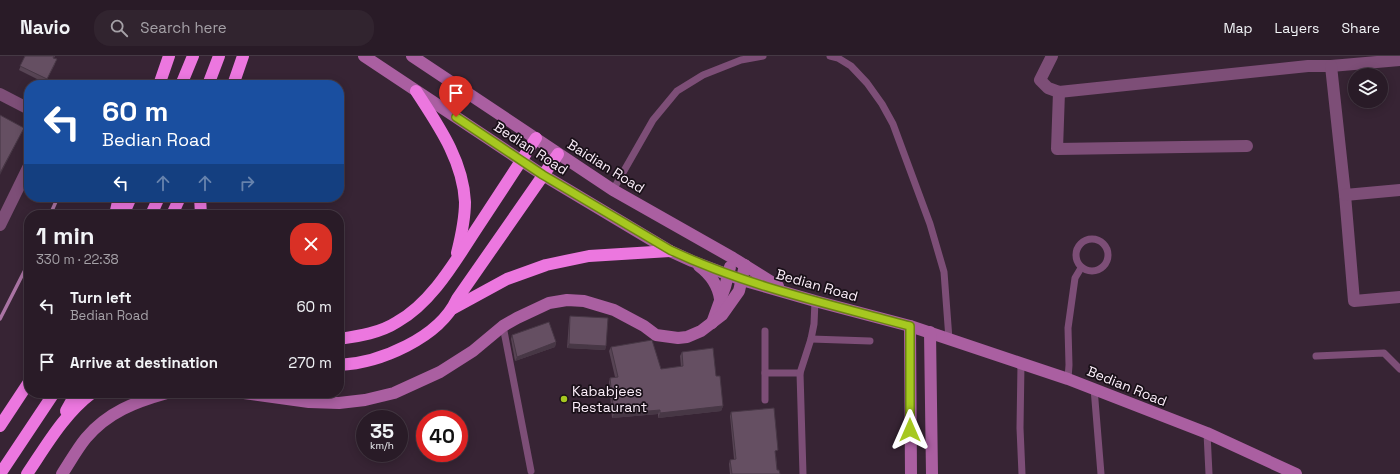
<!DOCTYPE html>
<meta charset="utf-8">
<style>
:root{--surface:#291b27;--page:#31242f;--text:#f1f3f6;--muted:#a5a1a7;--line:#453944}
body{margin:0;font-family:"Space Grotesk",sans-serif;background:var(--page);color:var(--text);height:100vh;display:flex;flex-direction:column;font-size:15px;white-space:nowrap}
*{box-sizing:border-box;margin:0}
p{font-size:13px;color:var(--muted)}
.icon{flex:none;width:22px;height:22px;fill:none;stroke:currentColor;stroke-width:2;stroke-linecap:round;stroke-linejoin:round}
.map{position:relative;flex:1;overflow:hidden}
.panel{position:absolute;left:24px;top:154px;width:320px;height:188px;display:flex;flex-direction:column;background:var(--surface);border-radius:16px;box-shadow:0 2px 10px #0003,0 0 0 1px var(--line)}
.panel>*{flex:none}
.top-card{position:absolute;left:24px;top:24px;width:320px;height:122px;border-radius:16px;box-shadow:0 2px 10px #0003,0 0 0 1px var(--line);background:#1a4fa0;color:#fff;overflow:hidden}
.controls{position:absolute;left:1348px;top:12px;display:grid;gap:8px}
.controls a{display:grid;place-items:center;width:40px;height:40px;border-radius:50%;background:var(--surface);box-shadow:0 2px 10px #0003,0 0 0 1px var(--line);font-size:20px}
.speed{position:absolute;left:356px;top:354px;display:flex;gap:8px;font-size:20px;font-weight:700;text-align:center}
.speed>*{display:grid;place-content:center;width:52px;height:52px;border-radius:50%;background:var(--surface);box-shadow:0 2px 10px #0003,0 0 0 1px var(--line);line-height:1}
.speed small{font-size:10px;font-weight:400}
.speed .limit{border:6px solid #d22;background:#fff;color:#111}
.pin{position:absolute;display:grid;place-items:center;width:34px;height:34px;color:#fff;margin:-41px -17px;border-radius:50% 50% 50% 0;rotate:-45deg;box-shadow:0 0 4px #0007}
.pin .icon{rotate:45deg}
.me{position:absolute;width:44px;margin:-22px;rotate:0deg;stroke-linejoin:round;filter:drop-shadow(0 0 3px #0008)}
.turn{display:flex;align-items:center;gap:14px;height:84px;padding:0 12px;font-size:18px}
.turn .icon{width:52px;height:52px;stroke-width:2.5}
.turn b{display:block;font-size:28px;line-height:34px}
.lanes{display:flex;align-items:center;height:38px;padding:0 12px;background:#0003;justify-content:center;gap:20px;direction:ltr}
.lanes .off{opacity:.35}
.round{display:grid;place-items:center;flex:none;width:42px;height:42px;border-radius:16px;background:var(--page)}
.headline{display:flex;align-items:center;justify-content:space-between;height:68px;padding:0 12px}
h1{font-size:24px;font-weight:700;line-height:30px}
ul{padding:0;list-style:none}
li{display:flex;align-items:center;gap:12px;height:56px;padding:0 12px}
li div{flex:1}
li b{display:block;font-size:15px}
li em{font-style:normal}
header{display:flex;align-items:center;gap:24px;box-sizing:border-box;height:56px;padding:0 20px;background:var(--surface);border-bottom:1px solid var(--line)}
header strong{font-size:19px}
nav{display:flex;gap:22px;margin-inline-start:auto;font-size:14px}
.search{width:280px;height:36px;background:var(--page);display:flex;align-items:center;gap:10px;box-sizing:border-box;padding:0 14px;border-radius:16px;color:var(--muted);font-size:15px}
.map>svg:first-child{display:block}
</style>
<header>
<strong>Navio</strong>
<div class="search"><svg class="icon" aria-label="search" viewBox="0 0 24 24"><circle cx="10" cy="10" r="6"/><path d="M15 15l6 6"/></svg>Search here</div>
<nav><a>Map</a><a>Layers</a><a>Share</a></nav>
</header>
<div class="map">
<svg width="1400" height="418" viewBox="0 0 1400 418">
<rect width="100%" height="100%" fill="#372434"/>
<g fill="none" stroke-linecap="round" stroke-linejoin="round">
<g stroke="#aa74a4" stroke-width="3.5">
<polyline points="50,159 58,141"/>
<polyline points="0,263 29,206"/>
</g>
<g stroke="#7d4e77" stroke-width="7">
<polyline points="830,0 838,2 851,10 867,27 882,48 893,68 930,168 944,216 949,283"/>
<polyline points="613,134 653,64 677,35 703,19 741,4 763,0"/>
<circle cx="1092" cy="199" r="16"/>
<polyline points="503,270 531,415"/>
<polyline points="765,275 765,344"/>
<polyline points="811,283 870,285"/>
<polyline points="1316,300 1384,297 1400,313"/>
<polyline points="1021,308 1020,372 1022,418"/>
<polyline points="765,317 800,317"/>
<polyline points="1068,323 1069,309 1068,272 1075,222 1081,212"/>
<polyline points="1094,332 1101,418"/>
<polyline points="1207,377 1209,418"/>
<polyline points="803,418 800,317 811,283 814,268 815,245"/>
</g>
<g stroke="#7d4e77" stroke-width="12">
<polyline points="1052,0 1040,24 1048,32 1059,36 1308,10 1331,10 1400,4"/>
<polyline points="1331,10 1345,139 1354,245 1400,241"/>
<polyline points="1059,36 1057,93 1247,90"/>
<polyline points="0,38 29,53"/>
<polyline points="1345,139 1400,134"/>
<polyline points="0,169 29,110"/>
</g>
<g stroke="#aa5fa1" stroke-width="12">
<polyline points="364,0 543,119 670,195 692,205 742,224 815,245 910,270 1068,323 1207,377 1296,418"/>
<polyline points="412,0 613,134 733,202 778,230"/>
<path d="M 699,210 C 711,219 718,229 720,243"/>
<polyline points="712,267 725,231 730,211"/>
<polyline points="910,270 911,418"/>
<polyline points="930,276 932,418"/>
<polyline points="244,337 309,346 339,347 365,344 394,337 440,316 473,295 503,270 517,262 549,247 567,244 584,245 614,254 644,270 656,279 678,282 687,281 701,275 722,259 739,235 745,209"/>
<path d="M 62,418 C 70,406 77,393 86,382 C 108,356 135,346 167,337"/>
</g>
<g stroke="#ec77df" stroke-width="12">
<polyline points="159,29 169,0"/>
<polyline points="181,29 193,0"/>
<polyline points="208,29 219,0"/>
<polyline points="233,29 243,0"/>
<path d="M 416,35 C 438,69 463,104 465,146 C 465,163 461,181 457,197"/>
<polyline points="200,141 201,159"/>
<polyline points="115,159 119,141"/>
<polyline points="123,159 131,141"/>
<polyline points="151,159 159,141"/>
<polyline points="172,159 180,141"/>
<polyline points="452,253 507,223 546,209 589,200 670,195"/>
<path d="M 339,283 C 359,280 380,277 397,266 C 433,246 457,202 479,169 C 498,140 517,111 536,82"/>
<path d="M 339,309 C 380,307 439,282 457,243 L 558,98"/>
<polyline points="66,355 76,337"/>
<polyline points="0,370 29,326"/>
<polyline points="0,418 54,337"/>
<path d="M 27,418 C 46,390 64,358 92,337"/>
</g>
</g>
<g fill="#574454">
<polygon points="25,0 55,0 54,2 55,8 45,27 19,14"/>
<polygon points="570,260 606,290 605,294 567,292 569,265"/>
<polygon points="512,279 556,286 555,291 515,305 511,283"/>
<polygon points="611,291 661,313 681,311 680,300 682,296 716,320 723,350 721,355 658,362 658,358 612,362 609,326 610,322 615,321 609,295"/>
<polygon points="731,356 776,399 777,414 780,418 730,418 729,408 730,404 734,403 730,360"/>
</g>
<g fill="#473745">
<polygon points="24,72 22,76 0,119 0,117"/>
<polygon points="556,286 555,291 515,305 517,301"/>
<polygon points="569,288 606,290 605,294 567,292"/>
<polygon points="723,350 721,355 658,362 660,357"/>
<polygon points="660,354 658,358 612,362 614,358"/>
</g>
<g fill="#654f62" stroke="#473745">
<polygon points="25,0 54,0 53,2 57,3 47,23 20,10"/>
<polygon points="0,59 24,72 0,117"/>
<polygon points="570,260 608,262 606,290 569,288"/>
<polygon points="549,266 556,286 517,301 512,279"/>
<polygon points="652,284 661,313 683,310 682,296 713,292 716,320 720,320 723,350 660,357 660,354 614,358 610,322 618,321 611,291"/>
<polygon points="774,352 778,394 775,395 777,414 779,414 780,418 732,418 730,404 736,403 731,356"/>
</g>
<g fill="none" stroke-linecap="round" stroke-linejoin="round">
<g stroke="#6c8215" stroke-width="10">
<path id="route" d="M 456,61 L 543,119 L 670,194 C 746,230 829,248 910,270 L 910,374"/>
</g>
<use href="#route" stroke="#a6c820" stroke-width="7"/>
</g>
<circle fill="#a6c820" stroke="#191018" stroke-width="1.5" cx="564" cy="343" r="4"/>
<g text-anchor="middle" stroke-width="3.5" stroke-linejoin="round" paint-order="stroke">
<g font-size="14" fill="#fbedf9" stroke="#191018">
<text transform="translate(531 92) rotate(33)" y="5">Bedian Road</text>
<text transform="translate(606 110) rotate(32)" y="5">Baidian Road</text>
<text transform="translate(817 229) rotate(16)" y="5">Bedian Road</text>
<text transform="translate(1127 330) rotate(22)" y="5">Bedian Road</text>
</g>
<g font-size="14" fill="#fbedf9" stroke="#191018" text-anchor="start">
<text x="572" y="340">Kababjees<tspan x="572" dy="16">Restaurant</tspan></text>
</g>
</g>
</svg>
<div class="controls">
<a><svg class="icon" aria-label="layers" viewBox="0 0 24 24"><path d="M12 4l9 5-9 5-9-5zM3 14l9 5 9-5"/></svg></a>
</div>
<div class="speed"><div>35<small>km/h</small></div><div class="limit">40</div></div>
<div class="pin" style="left:456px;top:61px;background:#d93025"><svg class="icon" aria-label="arrive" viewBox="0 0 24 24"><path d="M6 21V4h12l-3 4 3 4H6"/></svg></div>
<svg class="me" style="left:910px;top:374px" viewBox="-20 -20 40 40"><path d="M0-17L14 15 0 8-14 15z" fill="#a6c820" stroke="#fff" stroke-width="4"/></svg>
<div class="top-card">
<div class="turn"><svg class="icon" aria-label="left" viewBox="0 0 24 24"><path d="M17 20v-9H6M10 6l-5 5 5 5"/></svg><div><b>60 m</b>Bedian Road</div></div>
<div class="lanes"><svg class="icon" aria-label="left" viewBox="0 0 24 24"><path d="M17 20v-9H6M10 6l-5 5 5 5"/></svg><svg class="icon off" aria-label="ahead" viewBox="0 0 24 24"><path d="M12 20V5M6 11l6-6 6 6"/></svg><svg class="icon off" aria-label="ahead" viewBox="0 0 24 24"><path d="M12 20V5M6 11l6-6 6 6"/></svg><svg class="icon off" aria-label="right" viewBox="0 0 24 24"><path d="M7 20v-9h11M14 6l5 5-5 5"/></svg></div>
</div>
<section class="panel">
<div class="headline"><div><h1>1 min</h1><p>330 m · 22:38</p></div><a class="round" style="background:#d93025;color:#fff"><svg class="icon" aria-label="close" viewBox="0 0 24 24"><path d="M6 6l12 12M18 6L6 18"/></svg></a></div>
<ul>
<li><svg class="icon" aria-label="left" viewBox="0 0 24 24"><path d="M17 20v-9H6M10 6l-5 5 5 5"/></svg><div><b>Turn left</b><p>Bedian Road</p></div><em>60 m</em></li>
<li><svg class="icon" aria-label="arrive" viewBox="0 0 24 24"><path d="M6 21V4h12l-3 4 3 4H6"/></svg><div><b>Arrive at destination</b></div><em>270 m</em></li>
</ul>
</section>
</div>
